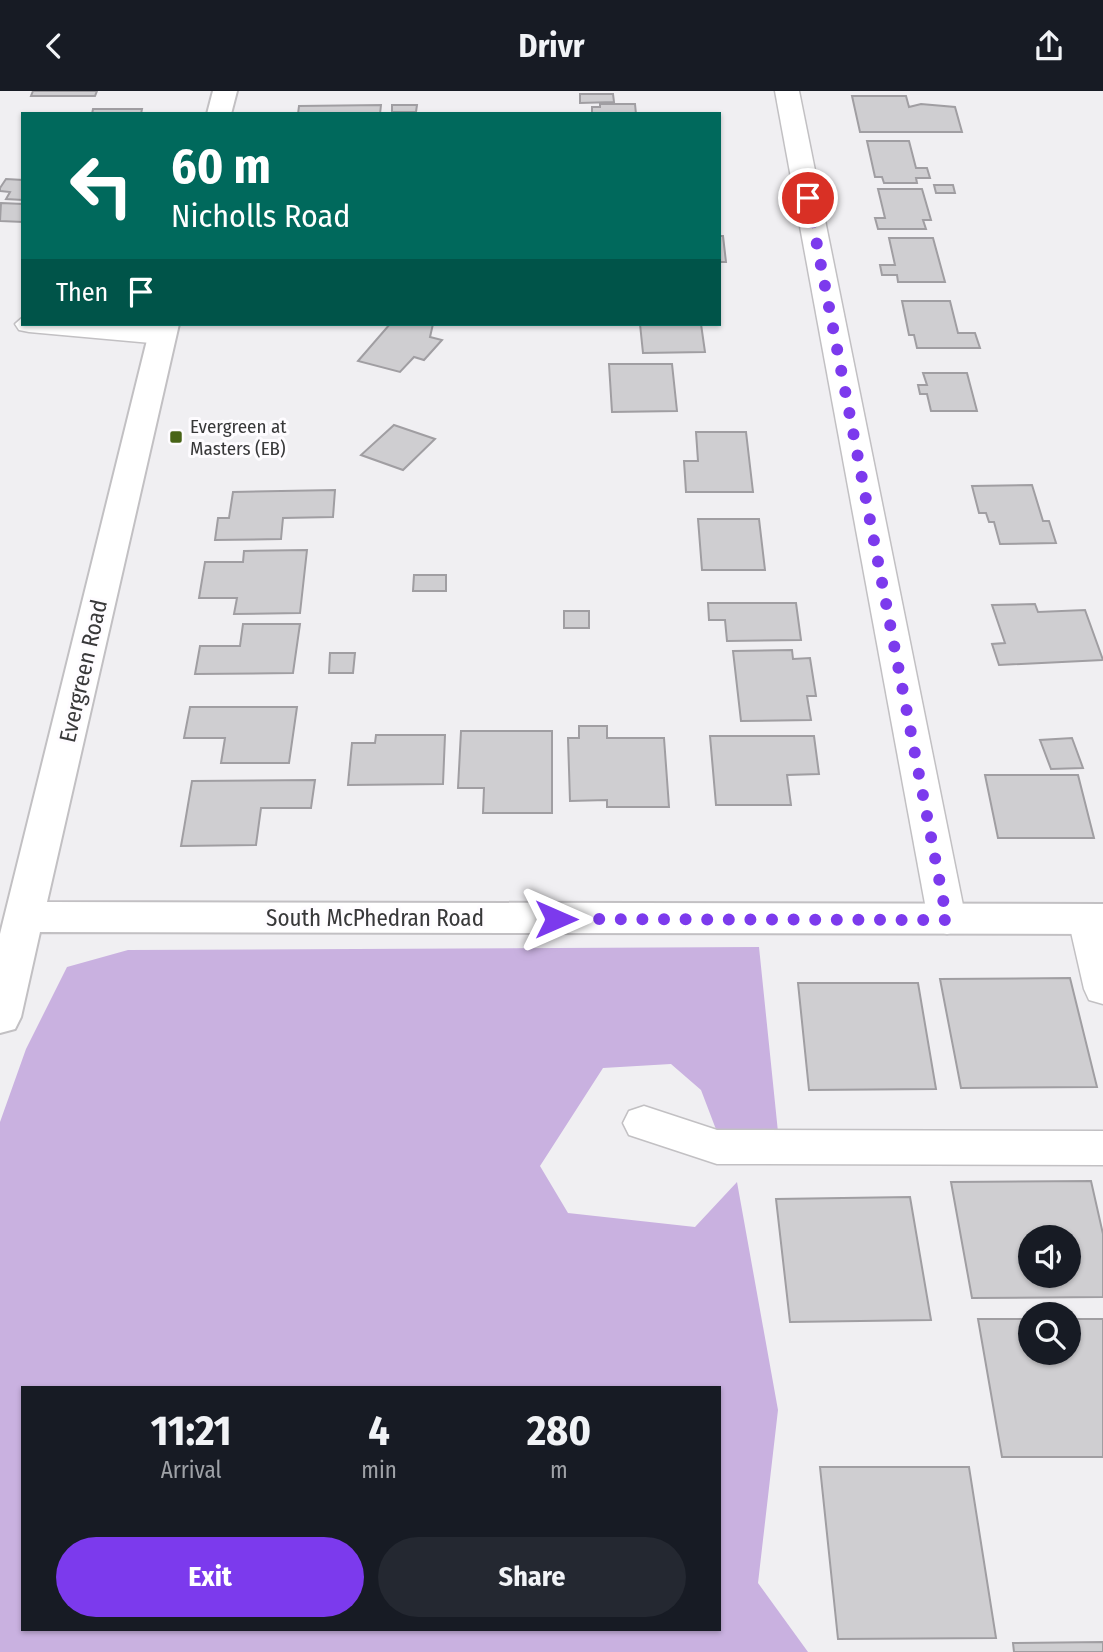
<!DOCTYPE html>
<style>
:root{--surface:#171b24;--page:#242831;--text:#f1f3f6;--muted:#9ea1a6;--accent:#7c3aed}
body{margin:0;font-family:"Fira Sans Condensed",sans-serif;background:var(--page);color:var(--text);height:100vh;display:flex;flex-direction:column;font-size:26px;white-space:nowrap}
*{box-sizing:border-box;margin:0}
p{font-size:23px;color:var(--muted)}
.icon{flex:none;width:38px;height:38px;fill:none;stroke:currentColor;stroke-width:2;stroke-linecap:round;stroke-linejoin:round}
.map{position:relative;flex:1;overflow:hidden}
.panel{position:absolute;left:21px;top:1295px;width:700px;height:245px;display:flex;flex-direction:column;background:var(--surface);border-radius:0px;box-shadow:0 2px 5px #0004}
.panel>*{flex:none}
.banner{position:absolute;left:21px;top:21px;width:700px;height:214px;border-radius:0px;box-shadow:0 2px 5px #0004;background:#00695c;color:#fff;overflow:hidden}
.tools{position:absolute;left:1018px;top:1134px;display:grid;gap:14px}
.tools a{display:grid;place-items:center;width:63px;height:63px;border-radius:50%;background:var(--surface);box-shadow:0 2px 5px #0004;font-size:35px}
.pin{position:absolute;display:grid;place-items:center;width:60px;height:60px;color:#fff;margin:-30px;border:4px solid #fff;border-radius:50%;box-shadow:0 2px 7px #0007}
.me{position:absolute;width:77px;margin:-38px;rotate:90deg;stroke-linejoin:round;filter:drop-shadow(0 0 5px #0008)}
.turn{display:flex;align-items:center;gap:24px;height:147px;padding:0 35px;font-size:32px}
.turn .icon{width:91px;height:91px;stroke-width:2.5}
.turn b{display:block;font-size:49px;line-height:60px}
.then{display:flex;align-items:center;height:66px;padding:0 35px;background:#0003;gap:14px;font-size:26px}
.eta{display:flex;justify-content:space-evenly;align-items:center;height:119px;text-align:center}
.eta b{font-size:42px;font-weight:700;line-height:49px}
.button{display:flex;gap:14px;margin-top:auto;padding:14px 35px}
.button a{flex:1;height:80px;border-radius:42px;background:var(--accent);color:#fff;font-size:28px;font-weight:700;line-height:80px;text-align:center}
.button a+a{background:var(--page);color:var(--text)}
header{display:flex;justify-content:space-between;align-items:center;height:91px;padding:0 35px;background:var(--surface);font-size:32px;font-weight:700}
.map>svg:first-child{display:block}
</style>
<header><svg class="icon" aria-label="back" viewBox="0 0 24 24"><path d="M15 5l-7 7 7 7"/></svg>Drivr<svg class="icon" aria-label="share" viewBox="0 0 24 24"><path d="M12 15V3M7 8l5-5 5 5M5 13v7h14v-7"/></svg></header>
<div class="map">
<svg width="1103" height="1561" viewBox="0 0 1103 1561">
<rect width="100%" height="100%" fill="#f0eff2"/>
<path fill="#c9b1e0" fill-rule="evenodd" d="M 759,856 L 778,1041 L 717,1041 L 701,999 L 671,973 L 603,977 L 540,1075 L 568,1122 L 695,1136 L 737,1091 L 778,1319 L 758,1492 L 808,1561 L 0,1561 L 0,1031 L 26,958 L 67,876 L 128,859 ZM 23,1297 L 719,1297 L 719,1538 L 23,1538 Z"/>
<g fill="#cfced1" stroke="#a09ea2" stroke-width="2" fill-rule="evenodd">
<polygon points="33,0 97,0 95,5 31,5"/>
<polygon points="580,3 613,3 614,11 580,12"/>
<polygon points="852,5 906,5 909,16 921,13 955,16 962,41 860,41"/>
<polygon points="600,13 635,13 636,23 592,23 592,16 600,16"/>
<polygon points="381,14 380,23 298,23 299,15"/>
<polygon points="392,14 417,14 416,21 392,21"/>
<polygon points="93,18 142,18 141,23 92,23"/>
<polygon points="867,50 909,50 916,77 927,77 930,87 916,87 917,92 884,92 882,86 875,86"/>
<polygon points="6,88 23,89 23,109 6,108 10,101 0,100 0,97"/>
<polygon points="934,94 953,94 955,102 936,102"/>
<polygon points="878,98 922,98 931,129 923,129 926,138 878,138 875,127 885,127"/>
<polygon points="1,112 23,113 23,131 0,130"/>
<polygon points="719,145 723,145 726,171 719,171"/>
<polygon points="889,147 933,147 945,191 898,191 897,184 882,184 880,174 895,174"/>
<polygon points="902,210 950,210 958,242 975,242 980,257 917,257 914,244 909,244"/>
<polygon points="390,233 433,233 430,246 442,249 424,269 414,266 400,281 358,270"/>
<polygon points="640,233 701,233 705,261 643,262"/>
<polygon points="609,273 672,273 677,320 612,321"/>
<polygon points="923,282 967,282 977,320 931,320 927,303 920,303 918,294 927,294"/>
<polygon points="394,334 435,348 403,379 361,364"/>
<polygon points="696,341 746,341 753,401 686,401 684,370 698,370"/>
<polygon points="1032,394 1043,430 1049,430 1056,452 1000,453 994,431 989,431 986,422 979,422 972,395"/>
<polygon points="335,399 333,426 283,427 281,448 215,449 218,427 229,427 233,401"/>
<polygon points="698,428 759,428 765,479 702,479"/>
<polygon points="307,459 300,522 234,523 237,507 199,507 205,471 243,471 244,460"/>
<polygon points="414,484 446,484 446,500 413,500"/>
<polygon points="708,512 796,512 801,549 727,550 725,529 709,529"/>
<polygon points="1035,513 1038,521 1085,519 1103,569 999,574 992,553 1005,552 992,514"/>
<rect x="564" y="520" width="25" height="17"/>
<polygon points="243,533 300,533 293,582 195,583 200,555 240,555"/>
<polygon points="792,559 793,568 810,567 816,605 807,605 811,629 741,630 733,560"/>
<polygon points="330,562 355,562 353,582 329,582"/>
<polygon points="190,616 297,616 289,672 221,672 225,647 184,647"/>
<polygon points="579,635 607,635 607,647 664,647 669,716 607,716 607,709 570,710 568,647 579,647"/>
<polygon points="461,640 552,640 552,722 483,722 484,697 458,697"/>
<polygon points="376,644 445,644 443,693 348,694 352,652 375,652"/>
<polygon points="710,645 814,645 819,683 787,684 791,714 716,714"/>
<polygon points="1072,647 1083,677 1051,678 1040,649"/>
<polygon points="985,684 1078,684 1094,747 998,747"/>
<polygon points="315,689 311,717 261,717 256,754 181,755 192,690"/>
<polygon points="1070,887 1097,996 961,997 940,888"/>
<polygon points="798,892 918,892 936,998 809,999"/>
<path d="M 1091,1090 L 1103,1143 L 1103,1206 L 972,1207 L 951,1091 ZM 1031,1146 L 1069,1146 L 1069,1185 L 1031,1185 Z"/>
<polygon points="910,1106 931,1229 790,1231 776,1108"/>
<polygon points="978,1228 1031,1228 1031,1262 1069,1262 1069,1228 1103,1228 1103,1366 1002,1366"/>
<polygon points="820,1376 969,1376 996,1547 838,1548"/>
<polygon points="1103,1551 1103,1561 1014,1561 1013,1552"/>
</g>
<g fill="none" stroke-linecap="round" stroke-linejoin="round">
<g stroke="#c2c0c3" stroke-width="3">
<g id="street">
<polygon points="775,0 799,0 966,829 960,839 947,843 934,839 928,829"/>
<path d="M 23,226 L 23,233 C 71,233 124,227 172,239 L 176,245 L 172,251 L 162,253 L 29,241 L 19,239 L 15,233 Z"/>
<polygon points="1087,814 1100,818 1103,823 1103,913 1089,909 1084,898 1068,828 1074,818"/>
<polygon points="644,1015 717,1039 1103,1040 1103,1074 717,1073 629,1044 623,1032 629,1020"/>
</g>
</g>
<g stroke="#c2c0c3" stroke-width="4">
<g id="secondary">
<polygon points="213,0 237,0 231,23 207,23"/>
<polygon points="151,233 179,233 47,811 1103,813 1103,843 40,841 21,926 15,938 0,942 0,843"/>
</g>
</g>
<use href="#street" fill="#fff" fill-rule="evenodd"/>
<use href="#secondary" fill="#fff" fill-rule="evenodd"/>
</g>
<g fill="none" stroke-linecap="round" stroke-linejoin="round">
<polyline stroke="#7c3aed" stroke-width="12" stroke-dasharray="0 21.6" points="556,828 947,829 808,107"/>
</g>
<rect fill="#486417" stroke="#fefcff" stroke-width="2.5" x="169" y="339" width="14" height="14" rx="3.5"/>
<g text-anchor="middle" stroke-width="6" stroke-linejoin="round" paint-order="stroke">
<g font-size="19" fill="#383839" stroke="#fefcff" text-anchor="start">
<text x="190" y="342">Evergreen at<tspan x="190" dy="22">Masters (EB)</tspan></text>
</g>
<g font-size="23" fill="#383839" stroke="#fefcff">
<text transform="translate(83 580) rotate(-77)" y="8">Evergreen Road</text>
<text x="375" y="835">South McPhedran Road</text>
</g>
</g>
</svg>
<div class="tools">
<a><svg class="icon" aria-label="sound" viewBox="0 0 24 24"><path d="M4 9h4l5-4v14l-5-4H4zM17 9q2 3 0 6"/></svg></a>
<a><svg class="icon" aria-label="search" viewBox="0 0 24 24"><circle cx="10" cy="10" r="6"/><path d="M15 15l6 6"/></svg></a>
</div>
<div class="pin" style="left:808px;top:107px;background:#d93025"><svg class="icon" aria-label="arrive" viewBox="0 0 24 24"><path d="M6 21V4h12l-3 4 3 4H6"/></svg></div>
<svg class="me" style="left:556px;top:828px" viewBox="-20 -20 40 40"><path d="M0-17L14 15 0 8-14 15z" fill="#7c3aed" stroke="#fff" stroke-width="4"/></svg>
<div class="banner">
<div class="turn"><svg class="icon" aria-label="left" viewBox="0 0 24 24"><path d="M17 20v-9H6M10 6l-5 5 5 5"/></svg><div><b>60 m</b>Nicholls Road</div></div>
<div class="then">Then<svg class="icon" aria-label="arrive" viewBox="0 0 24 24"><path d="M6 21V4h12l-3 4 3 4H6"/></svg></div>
</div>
<section class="panel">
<div class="eta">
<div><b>11:21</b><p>Arrival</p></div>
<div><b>4</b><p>min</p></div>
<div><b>280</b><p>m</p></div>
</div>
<div class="button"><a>Exit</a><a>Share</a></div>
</section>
</div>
